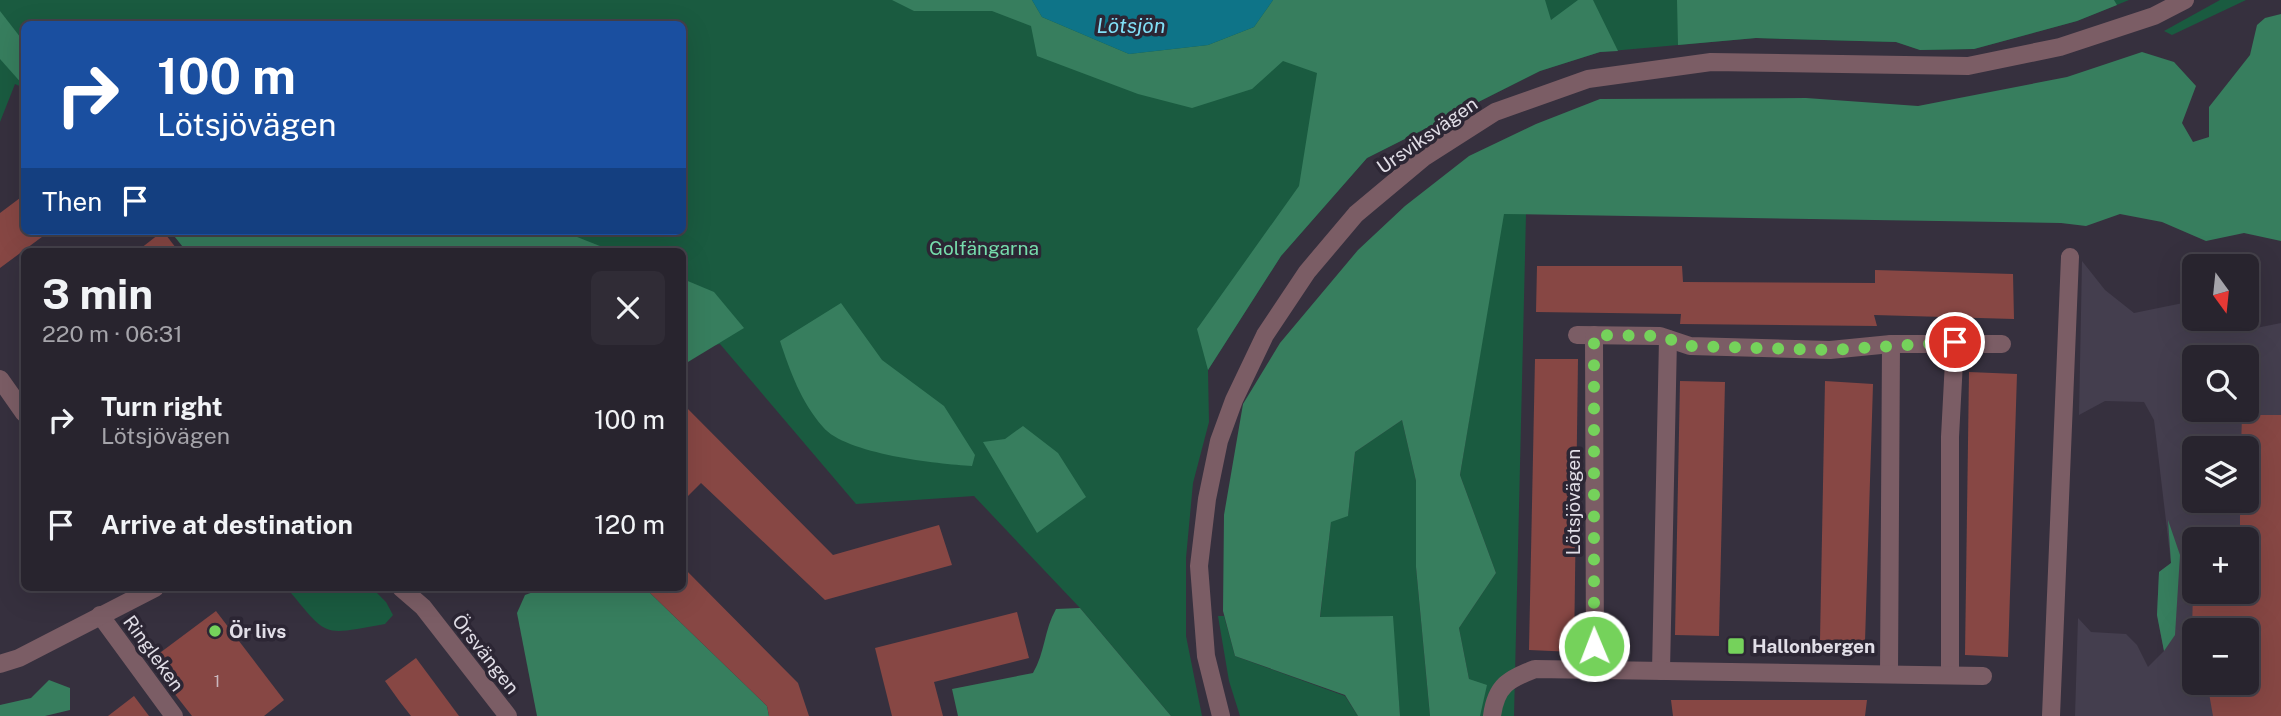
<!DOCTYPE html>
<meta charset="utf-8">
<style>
:root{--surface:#28242e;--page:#302c36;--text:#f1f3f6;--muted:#a5a4aa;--line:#44414a}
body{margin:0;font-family:"Public Sans",sans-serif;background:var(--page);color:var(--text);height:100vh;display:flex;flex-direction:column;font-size:26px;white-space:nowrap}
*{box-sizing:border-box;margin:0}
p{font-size:23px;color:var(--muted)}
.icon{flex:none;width:38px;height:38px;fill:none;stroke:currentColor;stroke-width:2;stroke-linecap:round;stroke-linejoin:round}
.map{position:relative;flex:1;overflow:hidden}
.drawer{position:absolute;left:21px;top:248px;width:665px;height:343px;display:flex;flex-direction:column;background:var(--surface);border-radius:10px;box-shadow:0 7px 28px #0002,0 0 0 2px var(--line)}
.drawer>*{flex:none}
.guide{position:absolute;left:21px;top:21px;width:665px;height:214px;border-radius:10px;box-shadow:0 7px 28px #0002,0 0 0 2px var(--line);background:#1a4fa0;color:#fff;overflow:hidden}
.needle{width:46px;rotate:165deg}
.tools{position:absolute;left:2182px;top:254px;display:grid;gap:14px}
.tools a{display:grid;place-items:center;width:77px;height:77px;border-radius:10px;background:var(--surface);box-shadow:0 7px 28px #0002,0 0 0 2px var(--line);font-size:35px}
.pin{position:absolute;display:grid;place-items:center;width:60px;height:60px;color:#fff;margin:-30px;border:4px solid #fff;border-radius:50%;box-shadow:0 2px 7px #0007}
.me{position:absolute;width:77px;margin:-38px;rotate:359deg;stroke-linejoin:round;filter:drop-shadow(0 0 5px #0008)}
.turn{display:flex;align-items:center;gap:24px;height:147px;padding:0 21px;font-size:32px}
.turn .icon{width:91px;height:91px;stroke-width:2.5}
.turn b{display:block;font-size:49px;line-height:60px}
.then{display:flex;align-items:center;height:66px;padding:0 21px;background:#0003;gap:14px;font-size:26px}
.round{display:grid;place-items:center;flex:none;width:74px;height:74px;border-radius:10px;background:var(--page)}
.headline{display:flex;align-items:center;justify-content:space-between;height:119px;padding:0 21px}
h1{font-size:42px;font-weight:700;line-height:52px}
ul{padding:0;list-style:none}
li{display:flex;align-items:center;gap:21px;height:105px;padding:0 21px}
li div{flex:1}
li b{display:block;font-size:26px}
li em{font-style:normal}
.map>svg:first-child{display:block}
</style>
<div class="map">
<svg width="2281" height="716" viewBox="0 0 2281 716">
<rect width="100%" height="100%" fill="#36303e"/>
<path fill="#443e4e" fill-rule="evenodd" d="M 2082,261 L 2105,290 L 2134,313 L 2183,303 L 2194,308 L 2194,318 L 2218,319 L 2251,329 L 2281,323 L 2281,716 L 2075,716 L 2078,618 L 2091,632 L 2126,634 L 2137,645 L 2148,667 L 2164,651 L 2157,615 L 2159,572 L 2171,563 L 2154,420 L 2144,402 L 2105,401 L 2079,415 ZM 2194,357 L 2247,357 L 2247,410 L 2194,410 ZM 2194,448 L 2247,448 L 2247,500 L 2194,500 ZM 2194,539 L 2247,539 L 2247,592 L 2194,592 ZM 2194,630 L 2247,630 L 2247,682 L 2194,682 Z"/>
<g fill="#1a5b40">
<polygon points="0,0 2129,0 2077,21 1974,49 1920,50 1896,42 1756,38 1600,52 1540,71 1367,158 1281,256 1208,370 1209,422 1193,483 1186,558 1186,636 1202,716 1171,716 1080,608 974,496 856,504 720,344 683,351 682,252 216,252 201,231 682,231 682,24 24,24 24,88 15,84 0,122"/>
<polygon points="2220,0 2246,0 2172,35 2164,31"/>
<polygon points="1503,214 1526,214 1514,716 1480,716 1469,679 1459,628 1496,573 1460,475"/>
<polygon points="1402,420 1416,481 1416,567 1430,716 1400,716 1392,616 1320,618 1331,521 1348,515 1355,452"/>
<path d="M 287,588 L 372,588 L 386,602 L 393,615 L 385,624 C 321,635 329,639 287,588 Z"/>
<polygon points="1218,616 1224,616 1235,656 1345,696 1358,716 1240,716 1229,681"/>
</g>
<g fill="#377e5e">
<polygon points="892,0 1032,0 1042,17 1129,54 1208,45 1254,27 1273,0 1545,0 1551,20 1578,0 1593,0 1618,51 1600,52 1540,71 1367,158 1281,256 1208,370 1197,329 1299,186 1317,73 1283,61 1252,89 1192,108 1138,94 1037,56 1031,26 992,11 914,11"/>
<polygon points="1677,0 2114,0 2117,5 2077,21 1974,49 1920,50 1896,42 1756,38 1678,45"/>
<polygon points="0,11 24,42 24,86 0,59"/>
<polygon points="2281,14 2281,241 2244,233 2206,241 2162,222 2120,214 2086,226 2061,223 1504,214 1460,475 1496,573 1459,628 1469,679 1487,685 1480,716 1430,716 1416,567 1416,481 1402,420 1355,452 1348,516 1331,522 1320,617 1393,616 1400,716 1358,716 1345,695 1235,656 1223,611 1224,515 1243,404 1280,343 1358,250 1405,206 1469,156 1536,124 1600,99 1806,98 1918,106 2067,77 2142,52 2174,62 2196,86 2182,123 2193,142 2209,137 2209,107 2250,55 2257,25 2265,18"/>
<polygon points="170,231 562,231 615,252 187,252"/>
<polygon points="683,279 714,292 744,328 683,365"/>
<path d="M 841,303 L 882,360 L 944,406 L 975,455 L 972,466 C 938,464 845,454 823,427 C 801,402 790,371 780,341 Z"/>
<polygon points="1023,426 1058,453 1086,497 1037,533 983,442 1005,439"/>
<polygon points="2168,520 2180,555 2175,635 2164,651 2157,615 2159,572 2171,563"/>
<polygon points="544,588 645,588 767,706 769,716 537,716 517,613 525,595"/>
<path d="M 1080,608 L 1171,716 L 958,716 L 952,689 L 1033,673 C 1045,653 1044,630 1056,609 Z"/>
<polygon points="49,680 70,688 70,710 45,716 0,716 0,705 31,698"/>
</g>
<polygon fill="#0e7488" points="1032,0 1273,0 1254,27 1208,45 1129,54 1042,17"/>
<g fill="#874744">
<polygon points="24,195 24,231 50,231 0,268 0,213"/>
<polygon points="163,231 179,252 136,252"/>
<polygon points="1537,266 1682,266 1683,282 1875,283 1875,270 2013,274 2014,319 1874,315 1877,326 1680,324 1681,314 1536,312"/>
<polygon points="1535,359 1578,359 1574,652 1529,650"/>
<polygon points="1969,372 2017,374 2008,657 1965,655"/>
<polygon points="1680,381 1725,382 1719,636 1675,635"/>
<polygon points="1825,381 1873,384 1865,642 1820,640"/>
<polygon points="682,403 833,555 939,525 952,565 825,600 701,483 682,502"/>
<polygon points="2242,415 2281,415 2281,716 2213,716 2207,682 2247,682 2247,630 2192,630 2193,592 2247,592 2247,539 2240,539 2240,500 2247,500 2247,448 2241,448"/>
<polygon points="682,566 798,683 809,716 769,716 767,706 645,588 682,588"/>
<polygon points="216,611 284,700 264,716 192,716 149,661"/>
<polygon points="1017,612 1029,658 934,682 943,716 892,716 875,648"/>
<polygon points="416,658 459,716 411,716 400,702 385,681"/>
<polygon points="134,696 149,716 108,716"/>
<polygon points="1671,700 1867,700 1865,716 1673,716"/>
</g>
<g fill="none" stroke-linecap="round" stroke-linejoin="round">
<g stroke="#7b5d65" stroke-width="18">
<polyline points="1577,335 1660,336 1690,346 1830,350 1891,344 2002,344"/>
<polyline points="1594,335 1595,670"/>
<polyline points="0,379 24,413"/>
<polyline points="401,588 423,607 508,716"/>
<polyline points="100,615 174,716"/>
<polyline points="0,664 19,658 155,588"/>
<polyline points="1661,671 1668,339"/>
<polyline points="1889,674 1891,344"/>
<polyline points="1950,675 1950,437 1955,342"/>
<path d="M 1492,716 C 1496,685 1509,679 1535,669 L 1983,676"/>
<polyline points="2051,716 2070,257"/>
</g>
<polyline stroke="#7b5d65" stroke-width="18" points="1221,716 1206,656 1199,566 1207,499 1219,441 1234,400 1265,335 1307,272 1356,214 1423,158 1495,112 1588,79 1711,62 1968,66 2060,47 2154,16 2185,0"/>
</g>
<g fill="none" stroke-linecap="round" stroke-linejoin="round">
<polyline stroke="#75d25b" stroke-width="12" stroke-dasharray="0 21.6" points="1594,646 1594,335 1660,336 1690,346 1830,350 1955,342"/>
</g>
<g fill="#75d25b" stroke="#2c2634" stroke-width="2.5">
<circle cx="215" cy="631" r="7"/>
<rect x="1727" y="637" width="18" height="18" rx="3.5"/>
</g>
<g text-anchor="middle" stroke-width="7" stroke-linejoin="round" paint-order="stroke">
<g font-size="16" fill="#cab8be">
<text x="217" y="687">1</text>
</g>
<g font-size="19" fill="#e1dee7" stroke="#2c2634">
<text transform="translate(1427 135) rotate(-35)" y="7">Ursviksvägen</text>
<text transform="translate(1573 502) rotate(-90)" y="7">Lötsjövägen</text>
<text transform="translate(154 653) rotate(54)" y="7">Ringleken</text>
<text transform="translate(486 654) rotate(52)" y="7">Örsvängen</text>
</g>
<g font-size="19" fill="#76dcac" stroke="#2c2634">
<text x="984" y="255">Golfängarna</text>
</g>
<g font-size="19" font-weight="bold" fill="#e1dee7" stroke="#2c2634" text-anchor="start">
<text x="229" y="638">Ör livs</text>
<text x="1752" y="653">Hallonbergen</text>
</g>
<g font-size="21" font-style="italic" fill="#81dff6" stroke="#2c2634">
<text x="1131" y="33">Lötsjön</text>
</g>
</g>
</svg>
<div class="tools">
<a><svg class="needle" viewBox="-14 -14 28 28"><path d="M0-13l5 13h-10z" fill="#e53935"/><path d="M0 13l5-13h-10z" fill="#a5a4aa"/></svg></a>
<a><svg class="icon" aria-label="search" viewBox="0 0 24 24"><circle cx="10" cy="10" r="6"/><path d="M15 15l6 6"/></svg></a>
<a><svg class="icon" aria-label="layers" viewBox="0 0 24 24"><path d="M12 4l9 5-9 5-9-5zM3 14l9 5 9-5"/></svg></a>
<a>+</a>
<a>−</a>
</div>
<div class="pin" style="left:1955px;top:342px;background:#d93025"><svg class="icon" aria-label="arrive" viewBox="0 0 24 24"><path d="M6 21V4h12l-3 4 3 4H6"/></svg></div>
<svg class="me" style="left:1594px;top:646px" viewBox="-20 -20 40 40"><circle r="17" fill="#75d25b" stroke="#fff" stroke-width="3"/><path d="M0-11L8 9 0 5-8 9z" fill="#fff"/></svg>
<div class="guide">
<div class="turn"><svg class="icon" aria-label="right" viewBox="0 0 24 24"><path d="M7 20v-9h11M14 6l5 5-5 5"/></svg><div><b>100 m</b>Lötsjövägen</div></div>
<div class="then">Then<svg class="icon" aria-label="arrive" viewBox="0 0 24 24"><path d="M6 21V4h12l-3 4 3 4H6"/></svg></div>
</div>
<section class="drawer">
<div class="headline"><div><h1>3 min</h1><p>220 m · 06:31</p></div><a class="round"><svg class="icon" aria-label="close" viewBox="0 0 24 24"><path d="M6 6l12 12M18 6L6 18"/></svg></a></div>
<ul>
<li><svg class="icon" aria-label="right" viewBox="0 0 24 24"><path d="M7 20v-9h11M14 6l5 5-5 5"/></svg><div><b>Turn right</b><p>Lötsjövägen</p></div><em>100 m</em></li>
<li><svg class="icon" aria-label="arrive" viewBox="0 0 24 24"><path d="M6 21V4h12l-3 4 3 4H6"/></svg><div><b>Arrive at destination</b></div><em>120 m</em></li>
</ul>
</section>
</div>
